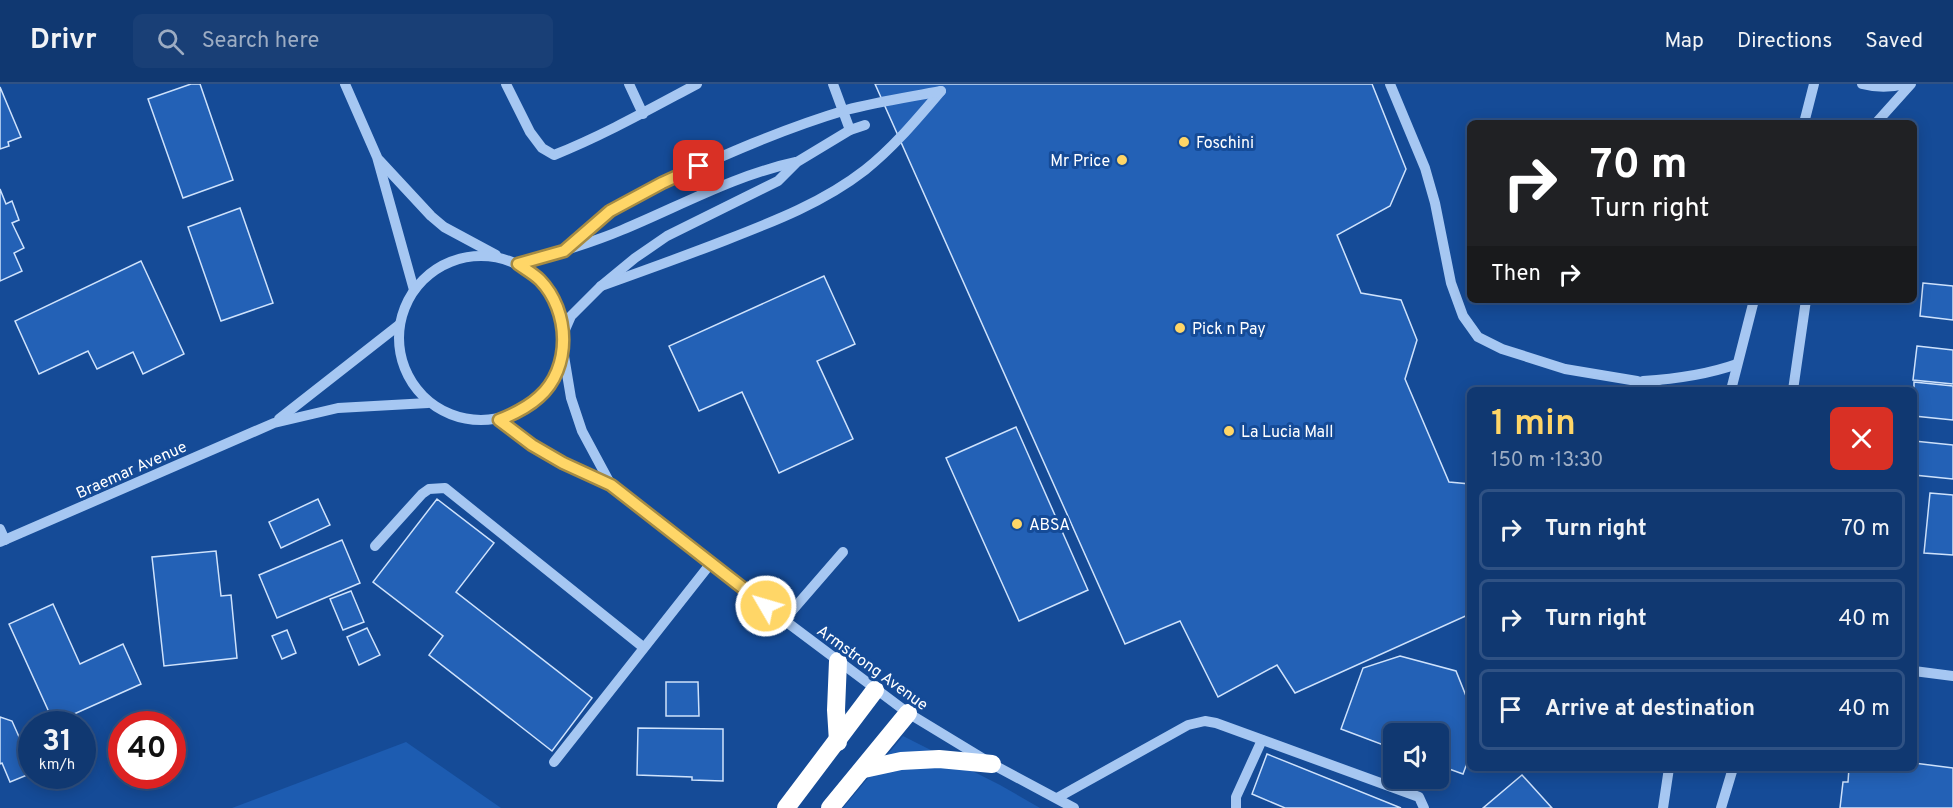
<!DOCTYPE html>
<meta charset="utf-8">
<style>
:root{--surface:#103871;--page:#193f76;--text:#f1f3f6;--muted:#9cacc3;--line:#305284;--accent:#ffd667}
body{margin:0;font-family:Overpass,sans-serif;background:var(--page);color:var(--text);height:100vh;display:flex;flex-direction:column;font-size:22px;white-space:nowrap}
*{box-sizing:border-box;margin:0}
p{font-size:20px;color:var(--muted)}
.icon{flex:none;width:33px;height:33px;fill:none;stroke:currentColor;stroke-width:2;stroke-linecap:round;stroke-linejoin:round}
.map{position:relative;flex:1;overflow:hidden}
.panel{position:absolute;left:1467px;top:303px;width:450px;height:384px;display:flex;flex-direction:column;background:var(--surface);border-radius:9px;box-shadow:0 3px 15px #0003,0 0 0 2px var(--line)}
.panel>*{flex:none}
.top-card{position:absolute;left:1467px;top:36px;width:450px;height:183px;border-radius:9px;box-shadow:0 3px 15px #0003,0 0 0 2px var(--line);background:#202124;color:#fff;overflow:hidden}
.fabs{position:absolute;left:1383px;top:639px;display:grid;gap:12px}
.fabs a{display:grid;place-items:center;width:66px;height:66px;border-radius:9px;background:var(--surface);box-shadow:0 3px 15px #0003,0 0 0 2px var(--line);font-size:30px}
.speed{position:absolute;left:18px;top:627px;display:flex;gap:12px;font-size:30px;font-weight:700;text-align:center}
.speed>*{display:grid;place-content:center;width:78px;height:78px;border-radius:50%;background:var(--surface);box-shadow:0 3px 15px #0003,0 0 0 2px var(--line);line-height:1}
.speed small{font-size:15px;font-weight:400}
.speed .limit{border:9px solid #d22;background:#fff;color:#111}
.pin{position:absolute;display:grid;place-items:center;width:51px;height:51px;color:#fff;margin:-26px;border-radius:12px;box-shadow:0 3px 9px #0006}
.me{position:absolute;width:66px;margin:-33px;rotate:308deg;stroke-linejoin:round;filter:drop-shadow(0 0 4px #0008)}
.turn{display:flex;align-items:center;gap:21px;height:126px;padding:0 24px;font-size:27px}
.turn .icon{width:78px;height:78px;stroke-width:2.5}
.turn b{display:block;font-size:42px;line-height:51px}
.then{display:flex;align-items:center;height:57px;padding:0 24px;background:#0003;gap:12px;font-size:22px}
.round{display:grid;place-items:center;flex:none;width:63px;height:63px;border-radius:9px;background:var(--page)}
.overview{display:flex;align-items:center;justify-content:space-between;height:102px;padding:0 24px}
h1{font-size:36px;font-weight:600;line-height:45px;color:var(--accent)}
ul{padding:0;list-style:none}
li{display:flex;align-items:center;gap:18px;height:81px;margin:0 12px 9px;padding:0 12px;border:3px solid var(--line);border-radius:9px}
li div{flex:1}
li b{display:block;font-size:22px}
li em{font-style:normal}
header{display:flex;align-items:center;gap:36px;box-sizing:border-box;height:84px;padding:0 30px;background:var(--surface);border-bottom:2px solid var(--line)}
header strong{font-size:28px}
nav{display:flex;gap:33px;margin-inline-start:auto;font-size:21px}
.search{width:420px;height:54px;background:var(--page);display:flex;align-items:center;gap:15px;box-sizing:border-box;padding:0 21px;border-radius:9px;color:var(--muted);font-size:22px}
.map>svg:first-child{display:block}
</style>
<header>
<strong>Drivr</strong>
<div class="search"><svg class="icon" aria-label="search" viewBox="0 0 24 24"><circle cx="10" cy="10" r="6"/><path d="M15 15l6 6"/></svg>Search here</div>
<nav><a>Map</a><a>Directions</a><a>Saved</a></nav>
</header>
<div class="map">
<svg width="1953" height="724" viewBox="0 0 1953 724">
<rect width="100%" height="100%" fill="#154b97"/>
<g fill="#1d5cb1">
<polygon points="903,652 1000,701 1040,724 843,724"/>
<polygon points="406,658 501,724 232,724"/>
</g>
<g fill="#2361b6" stroke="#cee2fc" stroke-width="1.5">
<polygon points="191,0 200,0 233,96 183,114 148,15"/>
<polygon points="875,0 1372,0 1406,85 1390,122 1337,151 1361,209 1401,216 1417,256 1405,295 1449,398 1470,400 1470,530 1295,609 1277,581 1218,613 1180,537 1125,560"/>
<polygon points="0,3 21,53 8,58 9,62 0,65"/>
<polygon points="0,105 6,120 12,117 19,136 12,139 24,164 14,169 22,187 0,197"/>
<polygon points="240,124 273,219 221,237 188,143"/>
<polygon points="141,177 184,270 143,290 133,268 97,285 88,267 39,290 15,237"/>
<polygon points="824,192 855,260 817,277 853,355 779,389 742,308 699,327 669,262"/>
<polygon points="1923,199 1953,202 1953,236 1920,232"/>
<polygon points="1917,262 1953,266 1953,300 1913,296"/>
<polygon points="1914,298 1953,302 1953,336 1914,332"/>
<polygon points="1016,343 1088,506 1019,537 946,374"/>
<polygon points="1914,357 1953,361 1953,395 1914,391"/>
<polygon points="1930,409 1953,411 1953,471 1924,469"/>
<polygon points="318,415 330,441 281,464 269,438"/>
<polygon points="437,415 494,459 456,508 592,614 552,667 429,571 443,552 373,498"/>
<polygon points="342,456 360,499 277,534 259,491"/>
<polygon points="216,467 221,512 231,511 237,574 164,582 152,473"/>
<polygon points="351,507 364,538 343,546 330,515"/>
<polygon points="53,520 80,580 123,560 141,600 54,639 9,540"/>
<polygon points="367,544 380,571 359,581 347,553"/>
<polygon points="287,546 296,569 282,575 272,552"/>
<polygon points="1400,572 1456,587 1470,622 1470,671 1463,690 1438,681 1438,650 1394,650 1394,665 1341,645 1363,584"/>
<polygon points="666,598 698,598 699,632 666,632"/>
<polygon points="0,633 12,637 32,682 32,689 10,698 2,679 0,680"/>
<polygon points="638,644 723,645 723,697 692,696 692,693 637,691"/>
<polygon points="1267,670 1401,724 1285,724 1252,710"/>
<polygon points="1914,679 1953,684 1953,724 1840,724 1843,698 1848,698 1849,684 1914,684"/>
<polygon points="1522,691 1552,724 1483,724"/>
</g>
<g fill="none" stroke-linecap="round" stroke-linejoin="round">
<g stroke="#a6c7f2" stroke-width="10">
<polyline points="345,0 377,73 414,206"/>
<path d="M 506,0 L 530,48 L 542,64 L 554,71 C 604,51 650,25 697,0"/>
<polyline points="629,0 643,30"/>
<polyline points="833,0 850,46"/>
<polyline points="1390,0 1425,84 1435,119 1451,199 1463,232 1478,253 1502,265 1565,285 1637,297 1661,306"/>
<path d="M 1862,0 C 1877,4 1890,4 1905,0"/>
<polyline points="1804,39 1814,0"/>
<polyline points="1876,39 1911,0"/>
<polyline points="379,76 431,132 444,143 496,171"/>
<polyline points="568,163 610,127 662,99"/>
<circle cx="481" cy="254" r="82"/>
<path d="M 518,180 C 553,170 589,160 622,146 C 680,122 735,91 796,78"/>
<path d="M 601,202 C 643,187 685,172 726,156 C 775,137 824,118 865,86 C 894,63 917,35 941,7"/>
<polyline points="564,248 571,232 601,202 635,174 667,152 778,97 797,78 850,46 865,41"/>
<polyline points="564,272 571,314 582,347 611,401"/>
<path d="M 1643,297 C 1676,295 1706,291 1737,280"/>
<polyline points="1731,306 1754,216"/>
<polyline points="1793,306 1806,216"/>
<polyline points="279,335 399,241"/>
<polyline points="499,335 532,361 563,379 611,401 784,536 908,629 992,680 1074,724"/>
<polyline points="0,445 5,456"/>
<polyline points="0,458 274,339 338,324 428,319"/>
<polyline points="375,462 422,410 429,405 445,404 643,563"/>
<polyline points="784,536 843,468"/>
<polyline points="1914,587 1953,592"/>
<polyline points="554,678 711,479"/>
<polyline points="1057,714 1188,641 1205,637 1216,639 1419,713 1424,724"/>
<polyline points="1236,724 1236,713 1262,656"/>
<polyline points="1663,724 1669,684"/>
<polyline points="1721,724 1733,684"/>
</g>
<g stroke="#fff" stroke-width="18">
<polyline points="838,658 836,626 838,577"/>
<polyline points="864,685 901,677 939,675 992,680"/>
<polyline points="786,724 875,606"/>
<polyline points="830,724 908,629"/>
</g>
<path stroke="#a6c7f2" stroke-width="10" d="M 662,99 C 722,72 782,45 846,26 C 877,18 910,13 941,7"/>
</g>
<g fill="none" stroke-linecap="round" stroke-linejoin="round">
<g stroke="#a68b43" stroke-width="15">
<path id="route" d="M 699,82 L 662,99 L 610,127 L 564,167 L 518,180 C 525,185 534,190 540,196 C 570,227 572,284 539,313 C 527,324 514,330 499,336 L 532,361 L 563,379 L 611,401 L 766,522"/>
</g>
<use href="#route" stroke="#ffd667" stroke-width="10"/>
</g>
<g fill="#ffd667" stroke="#154b97" stroke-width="2">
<circle cx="1184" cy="58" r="6"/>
<circle cx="1122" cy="76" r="6"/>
<circle cx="1180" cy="244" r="6"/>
<circle cx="1229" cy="347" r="6"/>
<circle cx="1017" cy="440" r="6"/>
</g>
<g text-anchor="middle" stroke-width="6" stroke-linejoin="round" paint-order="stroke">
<g font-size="16" fill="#fff" stroke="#154b97" text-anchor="start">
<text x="1196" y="64">Foschini</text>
<text x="1110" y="82" text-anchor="end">Mr Price</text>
<text x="1192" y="250">Pick n Pay</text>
<text x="1241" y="353">La Lucia Mall</text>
<text x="1029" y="446">ABSA</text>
</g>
<g font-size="16" fill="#fff" stroke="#154b97">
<text transform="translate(131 385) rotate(-24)" y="6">Braemar Avenue</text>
<text transform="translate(873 583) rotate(36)" y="6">Armstrong Avenue</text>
</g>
</g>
</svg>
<div class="fabs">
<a><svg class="icon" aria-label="sound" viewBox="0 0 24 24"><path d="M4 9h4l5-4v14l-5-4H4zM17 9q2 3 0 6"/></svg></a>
</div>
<div class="speed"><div>31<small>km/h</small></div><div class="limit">40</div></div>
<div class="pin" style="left:699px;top:82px;background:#d93025"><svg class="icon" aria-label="arrive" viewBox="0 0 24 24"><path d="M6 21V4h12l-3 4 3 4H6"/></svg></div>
<svg class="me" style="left:766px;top:522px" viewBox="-20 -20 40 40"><circle r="17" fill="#ffd667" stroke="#fff" stroke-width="3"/><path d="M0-11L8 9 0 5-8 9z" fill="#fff"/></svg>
<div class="top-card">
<div class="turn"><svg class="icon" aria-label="right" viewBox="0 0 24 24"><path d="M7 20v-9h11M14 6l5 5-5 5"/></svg><div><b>70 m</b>Turn right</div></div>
<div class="then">Then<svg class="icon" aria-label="right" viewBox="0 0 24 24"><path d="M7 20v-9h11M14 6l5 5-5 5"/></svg></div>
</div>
<section class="panel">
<div class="overview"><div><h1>1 min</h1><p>150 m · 13:30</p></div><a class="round" style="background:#d93025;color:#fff"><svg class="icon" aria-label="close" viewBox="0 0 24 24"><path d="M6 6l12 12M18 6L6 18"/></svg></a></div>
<ul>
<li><svg class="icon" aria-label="right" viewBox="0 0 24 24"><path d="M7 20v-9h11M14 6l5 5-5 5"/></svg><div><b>Turn right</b></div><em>70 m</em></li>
<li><svg class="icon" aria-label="right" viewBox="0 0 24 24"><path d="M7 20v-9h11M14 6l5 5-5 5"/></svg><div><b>Turn right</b></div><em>40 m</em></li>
<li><svg class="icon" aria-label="arrive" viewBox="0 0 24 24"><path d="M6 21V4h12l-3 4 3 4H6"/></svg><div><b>Arrive at destination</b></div><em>40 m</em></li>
</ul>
</section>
</div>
